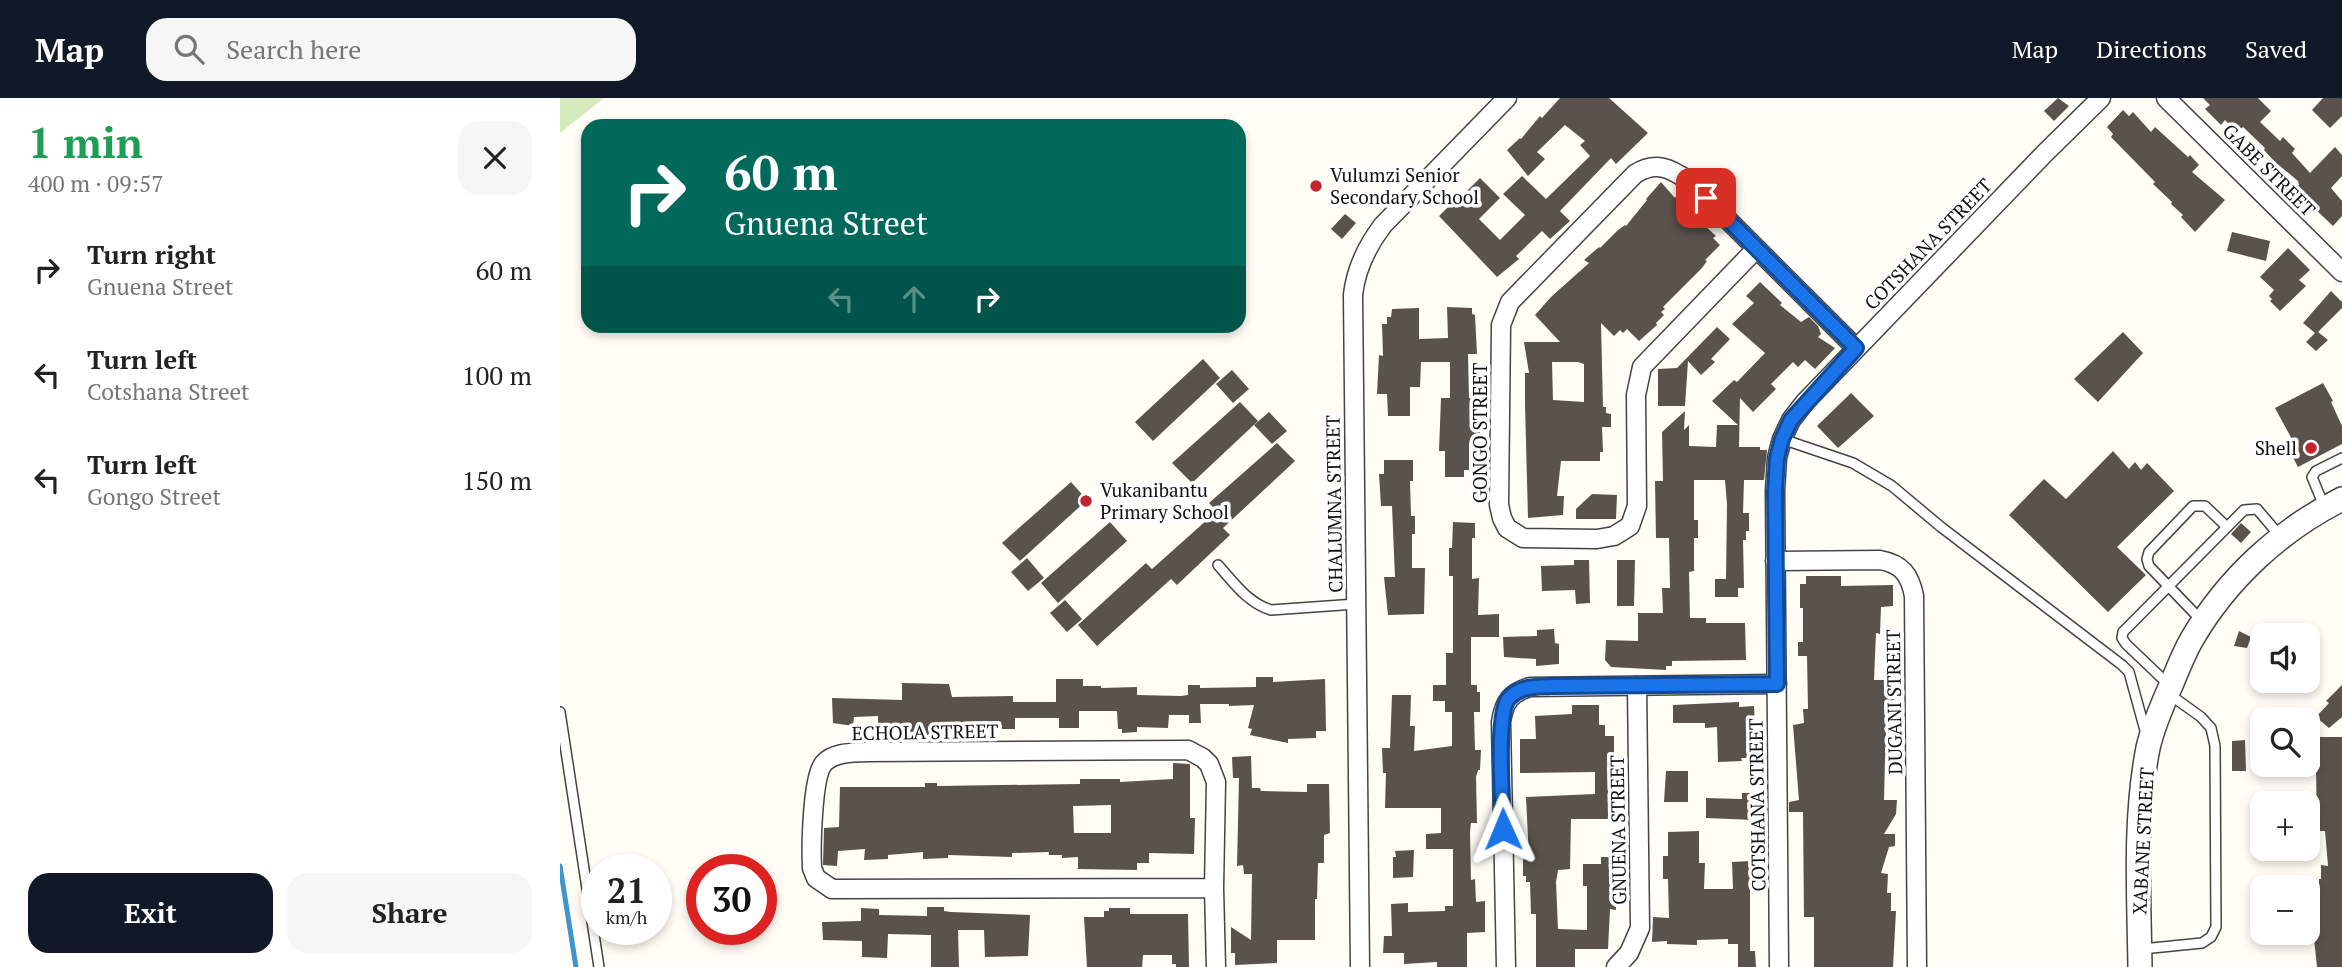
<!DOCTYPE html>
<meta charset="utf-8">
<style>
:root{--surface:#fff;--page:#f6f6f6;--text:#222;--muted:#767676;--accent:#111827}
body{margin:0;font-family:"PT Serif",serif;background:var(--page);color:var(--text);height:100vh;display:flex;flex-direction:column;font-size:26px;white-space:nowrap}
*{box-sizing:border-box;margin:0}
p{font-size:23px;color:var(--muted)}
.icon{flex:none;width:38px;height:38px;fill:none;stroke:currentColor;stroke-width:2;stroke-linecap:round;stroke-linejoin:round}
.map{position:relative;flex:1;overflow:hidden}
.sheet{display:flex;flex-direction:column;background:var(--surface);width:560px}
.sheet>*{flex:none}
.hud{position:absolute;left:21px;top:21px;width:665px;height:214px;border-radius:21px;box-shadow:0 4px 10px #0003;background:#00695c;color:#fff;overflow:hidden}
.buttons{position:absolute;left:1690px;top:525px;display:grid;gap:14px}
.buttons a{display:grid;place-items:center;width:70px;height:70px;border-radius:14px;background:var(--surface);box-shadow:0 4px 10px #0003;font-size:35px}
.speed{position:absolute;left:21px;top:756px;display:flex;gap:14px;font-size:35px;font-weight:700;text-align:center}
.speed>*{display:grid;place-content:center;width:91px;height:91px;border-radius:50%;background:var(--surface);box-shadow:0 4px 10px #0003;line-height:1}
.speed small{font-size:18px;font-weight:400}
.speed .limit{border:10px solid #d22;background:#fff;color:#111}
.pin{position:absolute;display:grid;place-items:center;width:60px;height:60px;color:#fff;margin:-30px;border-radius:14px;box-shadow:0 4px 10px #0006}
.me{position:absolute;width:77px;margin:-38px;rotate:359deg;stroke-linejoin:round;filter:drop-shadow(0 0 5px #0008)}
.turn{display:flex;align-items:center;gap:24px;height:147px;padding:0 28px;font-size:32px}
.turn .icon{width:91px;height:91px;stroke-width:2.5}
.turn b{display:block;font-size:49px;line-height:60px}
.lanes{display:flex;align-items:center;height:66px;padding:0 28px;background:#0003;justify-content:center;gap:35px;direction:ltr}
.lanes .off{opacity:.35}
.round{display:grid;place-items:center;flex:none;width:74px;height:74px;border-radius:21px;background:var(--page)}
.head{display:flex;align-items:center;justify-content:space-between;height:119px;padding:0 28px}
h1{font-size:42px;font-weight:600;line-height:52px;color:#1e9e55}
.cta{display:flex;gap:14px;margin-top:auto;padding:14px 28px}
.cta a{flex:1;height:80px;border-radius:21px;background:var(--accent);color:#fff;font-size:28px;font-weight:600;line-height:80px;text-align:center}
.cta a+a{background:var(--page);color:var(--text)}
ul{padding:0;list-style:none}
li{display:flex;align-items:center;gap:21px;height:105px;padding:0 28px}
li div{flex:1}
li b{display:block;font-size:26px}
li em{font-style:normal}
header{display:flex;align-items:center;gap:42px;box-sizing:border-box;height:98px;padding:0 35px;background:var(--accent);color:#fff}
header strong{font-size:33px}
nav{display:flex;gap:38px;margin-inline-start:auto;font-size:24px}
.search{width:490px;height:63px;background:var(--page);display:flex;align-items:center;gap:18px;box-sizing:border-box;padding:0 24px;border-radius:21px;color:var(--muted);font-size:26px}
main{display:flex;flex:1;min-height:0}
.map>svg:first-child{display:block}
</style>
<header>
<strong>Map</strong>
<div class="search"><svg class="icon" aria-label="search" viewBox="0 0 24 24"><circle cx="10" cy="10" r="6"/><path d="M15 15l6 6"/></svg>Search here</div>
<nav><a>Map</a><a>Directions</a><a>Saved</a></nav>
</header>
<main>
<section class="sheet">
<div class="head"><div><h1>1 min</h1><p>400 m · 09:57</p></div><a class="round"><svg class="icon" aria-label="close" viewBox="0 0 24 24"><path d="M6 6l12 12M18 6L6 18"/></svg></a></div>
<ul>
<li><svg class="icon" aria-label="right" viewBox="0 0 24 24"><path d="M7 20v-9h11M14 6l5 5-5 5"/></svg><div><b>Turn right</b><p>Gnuena Street</p></div><em>60 m</em></li>
<li><svg class="icon" aria-label="left" viewBox="0 0 24 24"><path d="M17 20v-9H6M10 6l-5 5 5 5"/></svg><div><b>Turn left</b><p>Cotshana Street</p></div><em>100 m</em></li>
<li><svg class="icon" aria-label="left" viewBox="0 0 24 24"><path d="M17 20v-9H6M10 6l-5 5 5 5"/></svg><div><b>Turn left</b><p>Gongo Street</p></div><em>150 m</em></li>
</ul>
<div class="cta"><a>Exit</a><a>Share</a></div>
</section>
<div class="map">
<svg width="1782" height="869" viewBox="0 0 1782 869">
<rect width="100%" height="100%" fill="#fffdf5"/>
<polygon fill="#d5ebbd" points="0,0 44,0 0,35"/>
<g fill="none" stroke-linecap="round" stroke-linejoin="round">
<polyline stroke="#3f96cf" stroke-width="5" points="0,768 16,869"/>
</g>
<g fill="#5a524d" fill-rule="evenodd">
<polygon points="1000,0 1049,0 1088,35 1056,66 1051,60 1000,113 1010,123 990,141 982,133 956,158 959,161 937,179 879,118 891,106 893,107 920,80 940,100 919,121 940,142 965,117 943,96 962,78 986,101 1030,58 1020,47 1025,43 1005,27 977,54 985,61 968,78 947,52 960,40 961,41 980,18 982,20"/>
<polygon points="1498,0 1509,8 1494,23 1484,13"/>
<polygon points="1643,0 1698,0 1711,13 1700,24 1720,43 1723,39 1735,51 1732,55 1750,75 1775,49 1782,57 1782,78 1771,90 1782,103 1782,118 1773,128 1734,91 1739,87 1738,83 1715,64 1704,52 1705,50 1683,29 1677,34 1665,22 1661,27 1645,11 1650,7"/>
<polygon points="1763,0 1782,0 1782,18 1770,30 1752,12"/>
<polygon points="1563,12 1569,18 1573,14 1591,34 1595,29 1628,59 1630,57 1639,67 1632,74 1665,102 1635,134 1621,119 1623,117 1611,106 1612,104 1593,86 1595,84 1551,39 1553,36 1547,29"/>
<path d="M 1101,84 L 1115,100 L 1120,93 L 1147,121 L 1143,126 L 1156,138 L 1153,140 L 1160,147 L 1145,162 L 1147,163 L 1142,170 L 1103,209 L 1105,211 L 1101,214 L 1104,217 L 1096,225 L 1097,227 L 1079,243 L 1067,231 L 1063,235 L 1060,232 L 1054,238 L 1041,225 L 1043,309 L 1046,309 L 1046,315 L 1051,316 L 1051,329 L 1042,329 L 1043,354 L 1040,354 L 1040,363 L 1001,363 L 997,398 L 1004,398 L 1003,417 L 968,420 L 965,307 L 965,275 L 969,275 L 964,244 L 1000,244 L 975,217 L 991,199 L 1029,165 L 1024,162 L 1039,149 L 1040,150 L 1058,132 L 1065,127 L 1066,128 L 1087,102 L 1086,101 ZM 992,264 L 1018,264 L 1024,266 L 1024,304 L 993,302 Z"/>
<polygon points="785,116 796,125 782,141 771,131"/>
<polygon points="1672,134 1710,143 1706,163 1667,153"/>
<polygon points="1728,150 1750,172 1739,182 1746,188 1720,213 1710,203 1712,201 1709,198 1714,192 1700,179"/>
<polygon points="1200,184 1222,205 1220,207 1241,224 1249,219 1258,228 1261,236 1258,239 1275,250 1255,271 1245,262 1238,269 1233,264 1211,286 1216,291 1193,314 1180,300 1179,349 1200,349 1200,352 1207,352 1204,382 1184,382 1183,415 1189,415 1189,433 1186,433 1186,442 1183,442 1184,490 1178,490 1178,499 1155,499 1155,481 1166,481 1167,406 1165,382 1134,382 1134,422 1138,422 1138,440 1134,440 1134,473 1129,474 1130,520 1146,520 1146,525 1185,525 1186,562 1112,563 1112,568 1106,568 1106,572 1051,569 1045,562 1046,542 1078,543 1078,515 1103,515 1102,490 1110,490 1109,440 1096,440 1095,383 1103,383 1102,334 1125,313 1124,332 1129,327 1129,348 1156,349 1157,327 1178,327 1152,303 1174,282 1177,284 1205,255 1172,226 1194,205 1186,198"/>
<polygon points="1771,193 1782,204 1782,210 1758,234 1768,242 1756,253 1746,244 1755,235 1743,225"/>
<polygon points="887,209 912,210 912,216 915,217 917,256 908,256 909,300 920,300 920,340 914,340 914,345 909,345 909,372 904,372 904,379 885,379 885,353 879,353 881,300 890,300 890,264 861,264 860,289 850,289 850,318 828,318 827,296 817,296 819,257 823,258 822,226 827,226 827,219 831,219 832,211 859,210 859,241 888,240"/>
<polygon points="1157,229 1170,241 1151,261 1155,264 1141,277 1128,263 1125,308 1098,308 1098,271 1117,270"/>
<polygon points="1563,234 1583,255 1538,304 1514,281"/>
<polygon points="643,261 660,280 593,343 575,324"/>
<polygon points="672,272 689,291 673,305 656,286"/>
<polygon points="1763,285 1773,303 1771,304 1782,328 1782,346 1738,369 1728,350 1734,345 1715,310"/>
<polygon points="1291,295 1314,318 1278,350 1257,328"/>
<polygon points="680,304 698,323 632,385 612,365"/>
<polygon points="709,314 727,333 712,346 694,327"/>
<polygon points="717,345 735,363 663,430 670,437 617,487 611,481 537,548 518,527 586,465 592,471 657,413 649,405"/>
<polygon points="1553,353 1569,371 1575,364 1581,372 1587,365 1614,393 1557,449 1586,477 1548,514 1449,417 1484,381 1506,401"/>
<polygon points="824,362 853,362 853,383 850,383 851,418 855,418 855,436 852,436 852,470 865,470 864,516 828,517 824,479 835,479 832,408 821,408 819,376 824,376"/>
<polygon points="511,384 527,402 460,463 442,445"/>
<polygon points="1032,396 1057,397 1056,421 1016,421 1016,411"/>
<polygon points="550,424 567,443 498,505 481,485"/>
<polygon points="893,424 915,425 915,440 912,440 912,481 919,480 918,517 939,516 939,539 911,539 911,587 917,587 917,594 920,594 920,614 914,614 915,652 921,652 920,672 918,672 916,679 917,725 911,725 910,734 911,782 915,781 916,804 925,803 925,834 907,835 907,869 877,869 877,864 844,866 844,855 823,855 824,838 832,838 831,806 848,805 848,814 885,813 885,808 893,808 893,751 866,751 866,736 881,735 881,710 825,710 826,675 823,675 822,650 830,650 832,597 851,597 850,628 855,628 854,653 892,648 892,614 885,614 885,603 873,603 873,587 886,587 886,555 893,555 893,478 889,478 889,450 892,450"/>
<polygon points="1681,425 1691,434 1681,445 1671,436"/>
<polygon points="467,460 484,480 468,493 451,474"/>
<polygon points="1014,462 1029,462 1030,505 1016,506 1015,492 982,493 981,468 1014,467"/>
<polygon points="1057,462 1075,462 1074,508 1057,508"/>
<polygon points="1246,478 1281,478 1281,488 1333,487 1333,508 1321,509 1320,536 1316,535 1314,582 1325,582 1332,586 1334,602 1325,603 1326,640 1333,640 1332,661 1325,661 1324,702 1337,702 1336,716 1324,736 1335,736 1335,748 1329,749 1321,775 1328,776 1327,795 1331,795 1331,813 1336,813 1333,869 1254,869 1254,819 1244,819 1243,714 1229,714 1229,704 1239,702 1233,627 1244,625 1243,611 1248,611 1247,558 1238,558 1238,544 1243,544 1243,510 1240,510 1240,486 1246,486"/>
<polygon points="505,502 522,521 507,534 490,515"/>
<polygon points="994,531 995,545 999,546 999,566 976,568 976,561 944,559 943,539 977,538 977,532"/>
<polygon points="1679,533 1691,539 1687,550 1674,548"/>
<polygon points="696,579 713,579 713,584 765,581 766,633 756,633 756,640 728,641 728,645 690,637 692,631 688,630 694,607 669,608 669,606 640,606 641,625 629,625 629,617 609,617 608,630 577,629 577,634 562,635 562,631 558,631 557,613 519,613 519,630 499,630 499,620 455,620 455,631 442,631 442,627 401,627 402,640 381,640 380,636 343,639 343,628 318,628 318,618 294,619 293,628 273,625 272,600 342,602 342,585 389,586 392,599 453,598 453,604 496,604 496,581 523,581 523,588 541,588 541,590 577,589 577,597 621,598 628,597 628,587 640,587 640,590 696,589"/>
<polygon points="1782,587 1782,619 1769,630 1756,619 1769,605 1766,603"/>
<polygon points="1179,604 1179,609 1194,608 1195,628 1193,628 1193,644 1190,645 1190,660 1181,660 1182,663 1158,664 1157,629 1145,630 1145,625 1113,625 1113,607"/>
<polygon points="1012,607 1039,607 1039,627 1045,627 1045,638 1054,638 1054,664 1049,664 1048,721 1011,721 1010,771 998,772 996,784 998,831 1027,832 1027,788 1023,788 1023,766 1041,766 1041,759 1057,759 1057,766 1060,766 1060,804 1056,804 1056,812 1050,811 1048,851 1015,851 1015,869 976,869 976,816 971,816 970,784 966,784 966,778 963,778 963,761 969,761 966,699 1035,696 1035,674 960,675 960,641 976,641 975,618 1012,616"/>
<polygon points="1758,639 1782,639 1782,869 1757,869 1753,831 1759,831 1759,781 1761,781 1761,767 1768,768 1765,733 1757,733 1756,669 1760,669"/>
<polygon points="1685,642 1686,673 1672,673 1672,643"/>
<polygon points="691,658 692,690 700,690 701,693 747,694 747,686 769,686 770,735 764,737 764,765 758,765 757,801 755,801 755,842 717,842 717,865 675,867 675,855 671,855 671,829 691,842 692,776 684,776 683,767 677,768 679,680 673,680 672,659"/>
<path d="M 613,665 L 630,666 L 630,720 L 635,720 L 634,756 L 589,755 L 589,765 L 577,765 L 577,772 L 518,771 L 518,759 L 502,760 L 502,757 L 489,757 L 489,754 L 452,755 L 452,759 L 388,757 L 388,760 L 363,761 L 363,754 L 328,757 L 328,761 L 304,762 L 305,751 L 278,753 L 277,768 L 263,767 L 264,730 L 279,729 L 280,689 L 365,689 L 365,685 L 377,685 L 377,688 L 520,686 L 520,681 L 560,681 L 560,684 L 613,681 ZM 551,707 L 551,735 L 514,735 L 513,708 Z"/>
<polygon points="1106,673 1128,673 1128,704 1104,704"/>
<polygon points="1182,695 1195,695 1194,722 1146,720 1146,700 1182,701"/>
<polygon points="1139,733 1139,765 1145,765 1144,791 1173,791 1172,764 1190,763 1190,853 1195,853 1196,869 1178,869 1178,846 1168,846 1168,841 1137,842 1137,847 1107,846 1107,843 1092,844 1093,819 1109,820 1108,781 1103,781 1103,758 1108,758 1108,734"/>
<polygon points="854,752 853,779 833,780 833,759 836,759 835,753"/>
<polygon points="367,809 384,809 384,813 391,814 470,817 468,858 425,859 424,832 398,832 399,869 371,869 371,837 328,836 327,860 302,859 302,843 263,842 262,824 301,823 301,810 319,811 319,817 367,818"/>
<polygon points="549,810 570,810 570,816 628,816 629,869 616,869 616,866 612,866 612,857 583,857 582,869 527,869 524,819 544,819 544,813 549,813"/>
</g>
<g fill="none" stroke-linecap="round" stroke-linejoin="round">
<g stroke="#444" stroke-width="12">
<g id="service">
<polyline points="1222,341 1293,365 1332,388 1381,429 1562,567 1569,574 1586,636"/>
<polyline points="1764,408 1752,379 1756,373 1782,360"/>
<path d="M 658,467 C 674,485 688,505 711,512 L 796,506"/>
<polyline points="1641,522 1589,468 1587,461 1589,454 1633,408 1645,408 1667,429"/>
<polyline points="1609,587 1566,546 1562,540 1563,534 1684,412 1697,411 1720,438"/>
<polyline points="0,614 39,869"/>
<polyline points="1582,851 1642,845 1651,839 1656,829 1655,648 1651,630 1641,619 1609,596"/>
</g>
</g>
<g stroke="#444" stroke-width="21">
<g id="minor">
<polyline points="1606,0 1782,174"/>
<path d="M 1196,151 L 1082,269 L 1076,297 L 1077,408 L 1070,428 L 1054,438 L 1037,441 L 963,440 L 947,430 L 942,420 L 939,407 L 941,227 L 950,204 L 1075,76 C 1096,63 1110,70 1129,83 L 1296,250"/>
<path d="M 1215,463 L 1320,462 C 1342,466 1350,477 1354,498 L 1357,869"/>
<path d="M 654,790 L 272,791 L 256,780 L 252,770 C 251,750 252,678 264,665 C 274,654 292,655 306,654 L 628,652 L 643,660 L 649,666 L 656,684 L 654,790 L 656,869"/>
<path d="M 800,869 L 793,197 C 796,170 807,148 823,127 L 947,0"/>
<path d="M 946,869 L 941,624 C 944,604 950,595 970,589 L 1217,586"/>
<polyline points="1056,869 1069,855 1080,830 1077,588"/>
<polyline points="1219,869 1215,393 1217,360 1222,341 1231,322 1245,304 1485,55 1541,0"/>
</g>
</g>
<g stroke="#444" stroke-width="26">
<path id="tertiary" d="M 1580,869 C 1579,797 1574,721 1588,650 C 1593,628 1603,605 1612,585 C 1618,570 1624,555 1632,541 C 1667,481 1720,432 1782,401"/>
</g>
<use href="#service" stroke="#fff" stroke-width="9"/>
<use href="#minor" stroke="#fff" stroke-width="18"/>
<use href="#tertiary" stroke="#fff" stroke-width="23"/>
</g>
<g fill="none" stroke-linecap="round" stroke-linejoin="round">
<g stroke="#114b97" stroke-width="18">
<path id="route" d="M 943,731 C 943,706 935,615 949,600 C 960,588 976,589 991,588 L 1217,586 L 1215,393 L 1217,360 L 1222,341 L 1231,322 L 1296,250 L 1146,100"/>
</g>
<use href="#route" stroke="#1a73e8" stroke-width="12"/>
</g>
<g fill="#c4262e" stroke="#fff" stroke-width="2.5">
<circle cx="756" cy="88" r="7"/>
<circle cx="1751" cy="350" r="7"/>
<circle cx="526" cy="403" r="7"/>
</g>
<g text-anchor="middle" stroke-width="7" stroke-linejoin="round" paint-order="stroke">
<g font-size="19" fill="#111" stroke="#fff">
<text transform="translate(1709 72) rotate(45)" y="7">GABE STREET</text>
<text transform="translate(1368 146) rotate(-46)" y="7">COTSHANA STREET</text>
<text transform="translate(920 335) rotate(-90)" y="7">GONGO STREET</text>
<text transform="translate(774 406) rotate(-91)" y="7">CHALUMNA STREET</text>
<text transform="translate(1334 604) rotate(-91)" y="7">DUGANI STREET</text>
<text transform="translate(365 634) rotate(-1)" y="7">ECHOLA STREET</text>
<text transform="translate(1197 707) rotate(-91)" y="7">COTSHANA STREET</text>
<text transform="translate(1058 732) rotate(-91)" y="7">GNUENA STREET</text>
<text transform="translate(1583 743) rotate(-87)" y="7">XABANE STREET</text>
</g>
<g font-size="19" fill="#111" stroke="#fff" text-anchor="start">
<text x="770" y="84">Vulumzi Senior<tspan x="770" dy="22">Secondary School</tspan></text>
<text x="1737" y="357" text-anchor="end">Shell</text>
<text x="540" y="399">Vukanibantu<tspan x="540" dy="22">Primary School</tspan></text>
</g>
</g>
</svg>
<div class="buttons">
<a><svg class="icon" aria-label="sound" viewBox="0 0 24 24"><path d="M4 9h4l5-4v14l-5-4H4zM17 9q2 3 0 6"/></svg></a>
<a><svg class="icon" aria-label="search" viewBox="0 0 24 24"><circle cx="10" cy="10" r="6"/><path d="M15 15l6 6"/></svg></a>
<a>+</a>
<a>−</a>
</div>
<div class="speed"><div>21<small>km/h</small></div><div class="limit">30</div></div>
<div class="pin" style="left:1146px;top:100px;background:#d93025"><svg class="icon" aria-label="arrive" viewBox="0 0 24 24"><path d="M6 21V4h12l-3 4 3 4H6"/></svg></div>
<svg class="me" style="left:943px;top:731px" viewBox="-20 -20 40 40"><path d="M0-17L14 15 0 8-14 15z" fill="#1a73e8" stroke="#fff" stroke-width="4"/></svg>
<div class="hud">
<div class="turn"><svg class="icon" aria-label="right" viewBox="0 0 24 24"><path d="M7 20v-9h11M14 6l5 5-5 5"/></svg><div><b>60 m</b>Gnuena Street</div></div>
<div class="lanes"><svg class="icon off" aria-label="left" viewBox="0 0 24 24"><path d="M17 20v-9H6M10 6l-5 5 5 5"/></svg><svg class="icon off" aria-label="ahead" viewBox="0 0 24 24"><path d="M12 20V5M6 11l6-6 6 6"/></svg><svg class="icon" aria-label="right" viewBox="0 0 24 24"><path d="M7 20v-9h11M14 6l5 5-5 5"/></svg></div>
</div>
</div>
</main>
